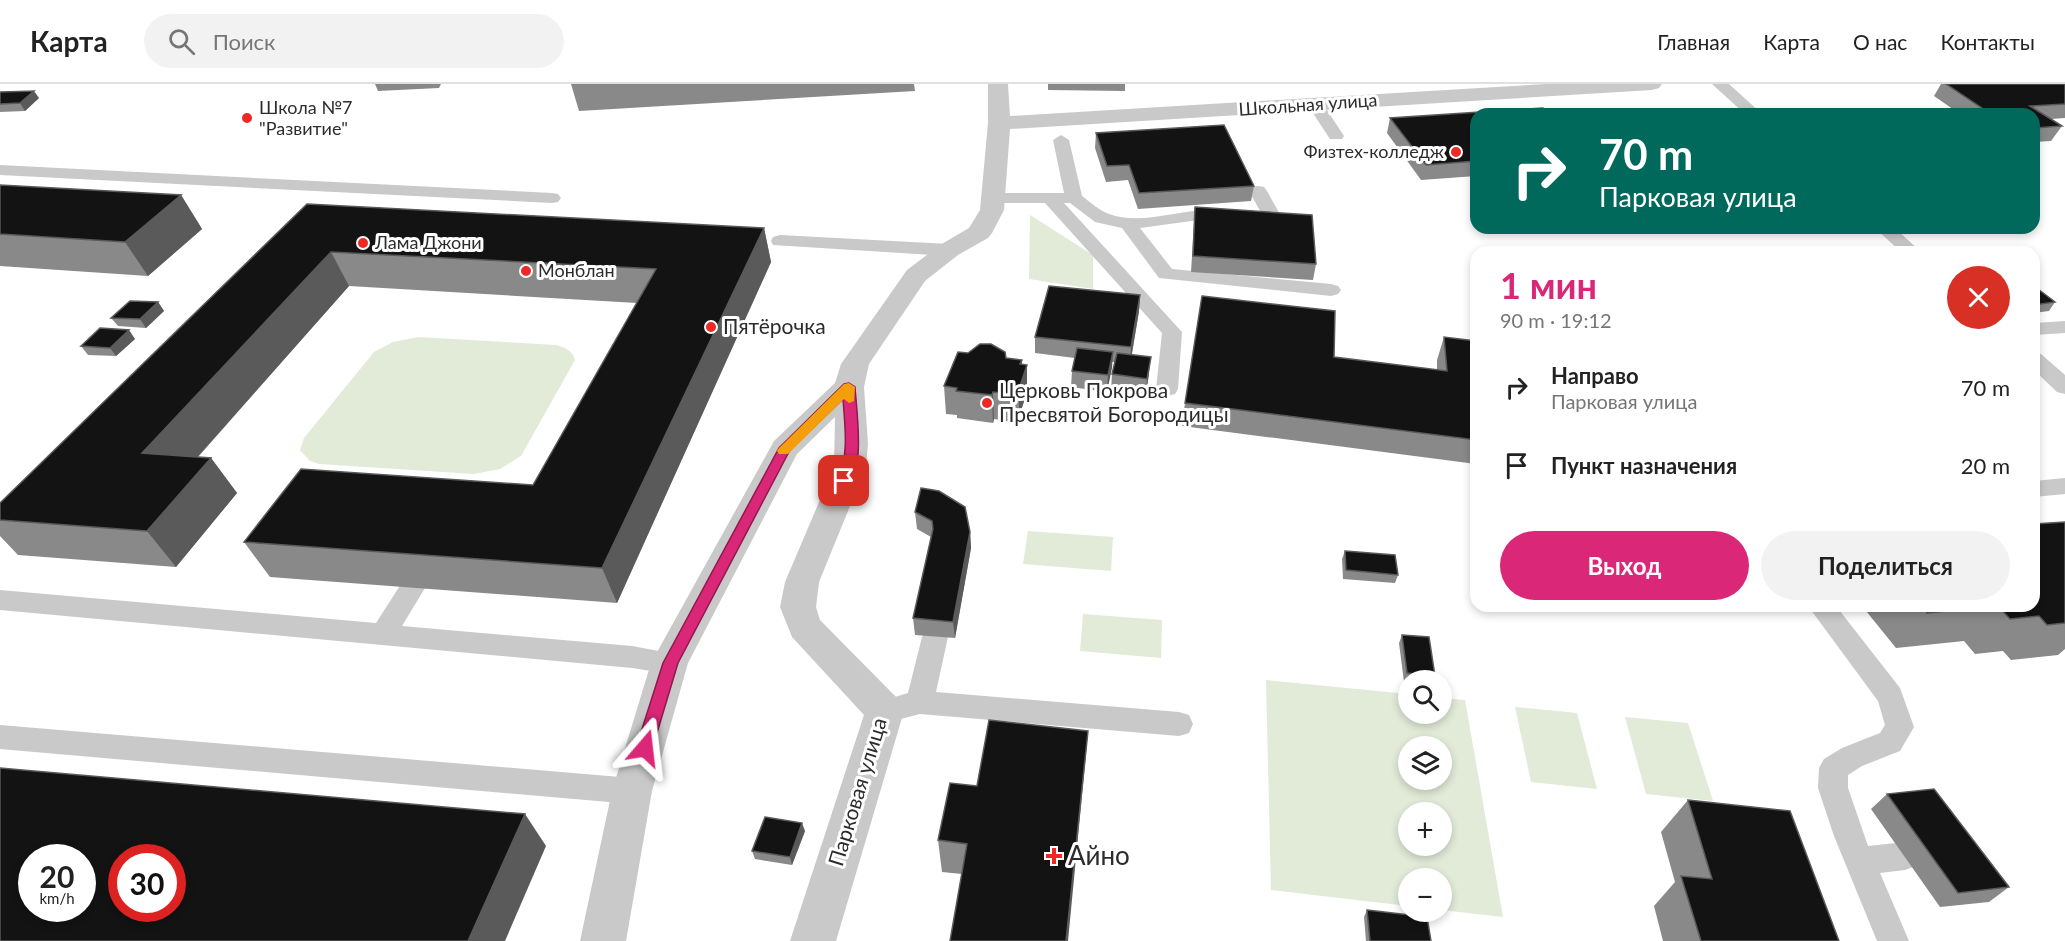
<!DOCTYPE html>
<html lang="ru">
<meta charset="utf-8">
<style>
:root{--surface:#fff;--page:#f2f2f2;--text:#222;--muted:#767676;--line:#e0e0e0;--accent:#db2777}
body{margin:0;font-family:Lato,sans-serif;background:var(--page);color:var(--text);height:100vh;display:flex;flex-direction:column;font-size:22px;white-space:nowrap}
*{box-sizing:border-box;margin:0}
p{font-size:20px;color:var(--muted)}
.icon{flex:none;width:33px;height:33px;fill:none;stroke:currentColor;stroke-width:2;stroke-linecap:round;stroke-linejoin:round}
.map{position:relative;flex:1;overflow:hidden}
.drawer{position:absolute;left:1470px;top:162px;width:570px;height:366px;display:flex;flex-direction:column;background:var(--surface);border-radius:18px;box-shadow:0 3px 9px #0003}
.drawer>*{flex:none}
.banner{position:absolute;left:1470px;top:24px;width:570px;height:126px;border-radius:18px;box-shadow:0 3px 9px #0003;background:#00695c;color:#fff;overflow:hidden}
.controls{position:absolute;left:1398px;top:586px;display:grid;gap:12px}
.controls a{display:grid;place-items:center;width:54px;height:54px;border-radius:50%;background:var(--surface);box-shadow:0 3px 9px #0003;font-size:30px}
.speed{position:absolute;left:18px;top:760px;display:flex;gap:12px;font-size:30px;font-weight:700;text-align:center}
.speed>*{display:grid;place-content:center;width:78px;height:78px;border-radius:50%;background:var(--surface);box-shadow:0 3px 9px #0003;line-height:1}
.speed small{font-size:15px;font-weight:400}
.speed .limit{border:9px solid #d22;background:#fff;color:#111}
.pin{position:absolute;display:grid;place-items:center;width:51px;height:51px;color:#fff;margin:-26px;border-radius:12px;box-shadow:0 3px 9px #0006}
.me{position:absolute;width:66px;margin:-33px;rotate:17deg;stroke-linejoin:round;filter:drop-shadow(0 0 4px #0008)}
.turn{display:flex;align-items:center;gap:21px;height:126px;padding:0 30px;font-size:27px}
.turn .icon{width:78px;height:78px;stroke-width:2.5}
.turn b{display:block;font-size:42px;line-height:51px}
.round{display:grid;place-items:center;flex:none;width:63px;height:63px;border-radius:32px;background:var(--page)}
.head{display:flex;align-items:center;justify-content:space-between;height:102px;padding:0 30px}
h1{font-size:36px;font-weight:700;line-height:45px;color:var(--accent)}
.primary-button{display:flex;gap:12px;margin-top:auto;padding:12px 30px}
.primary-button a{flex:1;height:69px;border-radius:36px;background:var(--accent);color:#fff;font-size:24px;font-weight:700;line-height:69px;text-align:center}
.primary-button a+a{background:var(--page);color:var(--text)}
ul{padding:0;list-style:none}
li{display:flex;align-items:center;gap:18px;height:78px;padding:0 30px}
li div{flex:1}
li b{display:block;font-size:22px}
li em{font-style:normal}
header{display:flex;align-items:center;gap:36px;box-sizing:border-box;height:84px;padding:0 30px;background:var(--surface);border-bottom:2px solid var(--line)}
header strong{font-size:28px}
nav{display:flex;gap:33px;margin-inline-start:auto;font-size:21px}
.search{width:420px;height:54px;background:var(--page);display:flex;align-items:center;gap:15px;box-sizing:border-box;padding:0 21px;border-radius:33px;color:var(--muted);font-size:22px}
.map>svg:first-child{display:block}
</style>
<header>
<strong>Карта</strong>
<div class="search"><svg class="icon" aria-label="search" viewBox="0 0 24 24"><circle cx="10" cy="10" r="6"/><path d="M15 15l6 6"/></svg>Поиск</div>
<nav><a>Главная</a><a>Карта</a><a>О нас</a><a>Контакты</a></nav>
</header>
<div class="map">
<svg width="2065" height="857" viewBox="0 0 2065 857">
<rect width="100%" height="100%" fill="#fff"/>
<g fill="#e1ebd8" fill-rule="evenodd">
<polygon points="1030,131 1093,171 1093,205 1029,195"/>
<path d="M 418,253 L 556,261 C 566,264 572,266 575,276 L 521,372 L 500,385 L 474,390 L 319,380 L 310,377 L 300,366 L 304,354 L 374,268 L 393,258 Z"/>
<polygon points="1028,447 1113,453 1111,487 1023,480"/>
<polygon points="1083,530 1162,536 1161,574 1080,567"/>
<path d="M 1266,596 L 1408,610 L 1408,630 L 1442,630 L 1442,614 L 1465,616 L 1503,833 L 1442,826 L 1442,795 L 1408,795 L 1408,822 L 1271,806 ZM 1408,663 L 1442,663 L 1442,696 L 1408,696 ZM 1408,729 L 1442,729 L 1442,762 L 1408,762 Z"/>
<polygon points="1515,623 1577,629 1597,705 1531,698"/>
<polygon points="1625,633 1688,639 1713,717 1646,710"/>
</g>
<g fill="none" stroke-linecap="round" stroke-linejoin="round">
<g fill="#c9c9c9" fill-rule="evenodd">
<polygon points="1712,0 1729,0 1762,30 1745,30"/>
<polygon points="1315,15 1321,17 1344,52 1342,55 1330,55 1328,52 1307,20"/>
<path d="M 1061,51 L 1069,56 L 1082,112 C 1090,118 1100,127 1109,130 C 1147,144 1193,118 1233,128 L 1236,132 L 1233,136 L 1199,136 L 1140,144 L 1172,185 L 1331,200 L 1338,202 L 1341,206 L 1338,210 L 1331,212 L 1159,194 L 1122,144 L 1095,138 L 1070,119 L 1064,119 L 1182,248 L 1178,305 L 1175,310 L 1167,312 L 1159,310 L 1156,305 L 1162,249 L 1045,119 L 993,119 L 987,118 L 984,114 L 987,110 L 993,109 L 1064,109 L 1053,56 Z"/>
<polygon points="0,81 552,109 558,110 561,114 558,118 552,119 0,91"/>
<polygon points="1258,102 1264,103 1267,107 1282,134 1279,138 1267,138 1264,134 1249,107 1252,103"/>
<polygon points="1875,144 1895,144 1921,168 1901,168"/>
<polygon points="780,151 949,160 956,162 958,166 956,170 949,172 773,161 771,157 773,153"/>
<polygon points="2065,237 2065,249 2034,251 2034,239"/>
<polygon points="2034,268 2041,270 2065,291 2065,310 2057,308 2034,286"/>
<polygon points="2065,394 2065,410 2034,413 2034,397"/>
<polygon points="412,494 421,497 425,504 402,542 632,562 680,571 684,579 680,587 670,590 632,584 0,526 0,506 376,539 403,497"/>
<polygon points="1808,522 1836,522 1900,604 1914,643 1900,667 1862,682 1848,691 1848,704 1868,762 1905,758 1916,762 1921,772 1916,782 1905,786 1880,789 1909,857 1877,857 1834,752 1818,704 1819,684 1824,675 1842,664 1880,649 1885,641 1878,617"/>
<polygon points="935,542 944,546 948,553 936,608 1179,628 1189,631 1193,640 1189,649 1179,652 920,630 885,639 875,635 871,627 875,619 908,609 922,553 926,546"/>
<polygon points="0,641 632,694 643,698 647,707 643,716 632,720 0,665"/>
</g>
<polygon fill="#c9c9c9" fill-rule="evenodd" points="988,0 1008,0 1010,32 1546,0 1662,0 1659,4 1652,6 1010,45 1004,126 992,149 988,154 958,171 925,197 869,280 864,303 868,360 866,383 819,498 816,523 820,536 899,616 904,627 836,857 790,857 864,631 792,553 780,523 785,498 834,383 835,333 797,370 688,579 652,707 626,857 580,857 612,707 651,579 774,357 835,299 841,280 907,186 940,161 969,144 980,126 988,39"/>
</g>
<g fill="#898989">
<polygon points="375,0 441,0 439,4 378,7"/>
<polygon points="571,0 914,0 915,7 579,27"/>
<polygon points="1048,0 1125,0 1125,7 1048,6"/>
<polygon points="1941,0 2065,0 2065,34 2051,35 2062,42 2051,57 2034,58 2034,30 1960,30 1934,12"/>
<polygon points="0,8 39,14 25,27 0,28"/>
<polygon points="1476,30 1476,92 1421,96 1387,49 1390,34"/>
<polygon points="1096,49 1254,102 1251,117 1138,125 1128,96 1106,98 1095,64"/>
<polygon points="0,101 181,111 202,145 148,192 0,182"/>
<polygon points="307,120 764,144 771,178 617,519 270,493 244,458 533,401 637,219 349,202 198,373 211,374 237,409 176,483 18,471 0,452 0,419"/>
<polygon points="1195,123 1316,180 1313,196 1191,188 1194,139"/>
<polygon points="2034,202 2055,218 2049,227 2034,229"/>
<polygon points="1140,211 1139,227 1132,270 1149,289 1146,311 1111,307 1112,290 1115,278 1112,278 1107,308 1071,303 1072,287 1075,274 1035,269 1035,253"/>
<polygon points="158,218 164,227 146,244 118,242 111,234"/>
<polygon points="1444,253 1476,257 1476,380 1182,342 1185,319 1334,273 1437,286 1437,276"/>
<polygon points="135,255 116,272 88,271 81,262"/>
<polygon points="968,269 1006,274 1022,280 1027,281 1027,308 1019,333 1013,332 1012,338 994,335 993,339 957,334 957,331 946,330 944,302"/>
<polygon points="915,428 970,448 971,464 955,554 915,551 913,534 931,453 917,445"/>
<polygon points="2065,438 2065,565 2058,571 2011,576 2003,567 1975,570 1964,557 1896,564 1862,522 2034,522"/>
<polygon points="1345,467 1398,491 1395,499 1343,495 1342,475"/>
<polygon points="1402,551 1435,592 1433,597 1404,598 1399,559"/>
<polygon points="1088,647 1085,680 962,790 942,788 938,756 977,702"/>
<polygon points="1887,710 2009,803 1989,818 1940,823 1871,725"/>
<polygon points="1688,716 1839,857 1663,857 1654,822 1675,798 1661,748"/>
<polygon points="805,747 792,781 755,775 752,767"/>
<polygon points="1367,826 1431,857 1366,857 1364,833"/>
</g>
<g fill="#5a5a5a">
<polygon points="34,7 39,14 25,27 20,19"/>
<polygon points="181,111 202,145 148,192 125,158"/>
<polygon points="764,144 771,178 617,519 602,484"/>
<polygon points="331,168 349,202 170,404 142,369"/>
<polygon points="1140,211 1139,227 1130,280 1131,263"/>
<polygon points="158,218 164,227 146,244 140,235"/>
<polygon points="129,246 135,255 116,272 110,264"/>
<polygon points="1113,268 1112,284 1107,308 1108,291"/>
<polygon points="1151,273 1149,289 1146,311 1147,295"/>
<polygon points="1022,276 1022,297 1027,281 1027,308 1019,333 1019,305 1020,280"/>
<polygon points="1012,304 1013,332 1012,338 1011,310"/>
<polygon points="993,308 994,335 993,339 992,311"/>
<polygon points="211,374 237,409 176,483 147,447"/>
<polygon points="970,448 971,464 955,554 953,538"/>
<polygon points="1088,647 1085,680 1068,857 1066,857"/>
<polygon points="525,730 546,762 505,857 468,857"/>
<polygon points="802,739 805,747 792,781 790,773"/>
</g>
<g fill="#131313" stroke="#5a5a5a" stroke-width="1.5" fill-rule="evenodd">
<polygon points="1946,0 2065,0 2065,20 2030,22 2062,42 2034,44 2034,30 1991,30"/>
<polygon points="34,7 20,19 0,20 0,8"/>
<polygon points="1543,24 1550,30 1476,30 1476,77 1426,81 1390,34"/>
<polygon points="1224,41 1254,102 1139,109 1129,81 1107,82 1096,49"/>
<polygon points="0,101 181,111 125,158 0,150"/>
<polygon points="307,120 764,144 602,484 244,458 301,385 533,401 656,185 331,168 142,369 211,374 147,447 0,436 0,419"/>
<polygon points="1195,123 1312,131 1316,180 1193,172"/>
<polygon points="1049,202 1140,211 1131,263 1035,253"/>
<polygon points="2034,202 2055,218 2034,221"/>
<polygon points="1202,212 1335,227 1334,273 1447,287 1444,253 1476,257 1476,356 1185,319"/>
<polygon points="130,217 158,218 140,235 111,234"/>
<polygon points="100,244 129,246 110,264 81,262"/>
<polygon points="980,260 991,260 1005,268 1006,274 1022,276 1020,280 1027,281 1019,305 1012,304 1011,310 993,308 992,311 956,307 957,304 944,302 958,268 968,269"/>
<polygon points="1077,264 1113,268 1108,291 1072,287"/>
<polygon points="1117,269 1151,273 1147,295 1112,290"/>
<polygon points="921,404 939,407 965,423 970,448 953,538 913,534 933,445 932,437 915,428"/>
<polygon points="2065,438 2065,539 2047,541 2039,532 2010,535 1998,522 2034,522 2034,440"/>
<polygon points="1345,467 1395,471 1398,491 1346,486"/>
<polygon points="1921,522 1997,522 1927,529"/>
<polygon points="1402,551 1429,553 1435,592 1407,589"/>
<polygon points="989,636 1088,647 1066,857 950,857 967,760 938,756 950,699 977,702"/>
<path d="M 0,684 L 525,730 L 468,857 L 0,857 ZM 32,774 L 82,774 L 82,825 L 32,825 ZM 122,774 L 172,774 L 172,825 L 122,825 Z"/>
<polygon points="1934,705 2009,803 1958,809 1887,710"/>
<polygon points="1688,716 1790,727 1839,857 1701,857 1681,792 1712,795"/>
<polygon points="765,733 802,739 790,773 752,767"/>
<polygon points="1367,826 1427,833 1431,857 1370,857"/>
</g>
<path fill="#db2777" stroke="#8e194d" stroke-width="1.5" d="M 849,299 L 855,303 C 856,322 867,395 844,401 L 838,397 C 849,370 845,343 843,315 L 790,366 L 678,579 L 651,669 L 645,671 L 639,669 L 636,664 L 663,579 L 779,364 L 844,300 Z"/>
<polygon fill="#f59e0b" points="849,299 855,303 854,317 849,319 844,315 788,370 779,370 777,367 779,364 844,300"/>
<g fill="#ed2825" stroke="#fff" stroke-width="2">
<circle cx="247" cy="34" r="6"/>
<circle cx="1456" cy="68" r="6"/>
<circle cx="363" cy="159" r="6"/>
<circle cx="526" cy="187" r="6"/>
<circle cx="711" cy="243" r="6"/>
<circle cx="987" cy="319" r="6"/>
<path d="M1051 763h6v6h6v6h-6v6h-6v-6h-6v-6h6z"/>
</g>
<g text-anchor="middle" stroke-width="6" stroke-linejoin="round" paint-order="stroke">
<g font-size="18" fill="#2c2c2c" stroke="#fff">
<text transform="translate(1308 21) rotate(-4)" y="6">Школьная улица</text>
</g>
<g font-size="18" fill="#2c2c2c" stroke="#fff" text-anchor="start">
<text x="259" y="30">Школа №7<tspan x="259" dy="21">"Развитие"</tspan></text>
<text x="1444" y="74" text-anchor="end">Физтех-колледж</text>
<text x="375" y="165">Лама Джони</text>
<text x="538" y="193">Монблан</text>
</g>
<g font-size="21" fill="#2c2c2c" stroke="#fff" text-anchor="start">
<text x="723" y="250">Пятёрочка</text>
<text x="999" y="314">Церковь Покрова<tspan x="999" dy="24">Пресвятой Богородицы</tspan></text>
</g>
<g font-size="21" fill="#2c2c2c" stroke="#fff">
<text transform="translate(858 708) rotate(-73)" y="7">Парковая улица</text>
</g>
<g font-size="26" fill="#2c2c2c" stroke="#fff" text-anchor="start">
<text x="1068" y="781">Айно</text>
</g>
</g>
</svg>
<div class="controls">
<a><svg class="icon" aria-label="search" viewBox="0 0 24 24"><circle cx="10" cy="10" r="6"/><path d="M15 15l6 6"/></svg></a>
<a><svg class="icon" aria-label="layers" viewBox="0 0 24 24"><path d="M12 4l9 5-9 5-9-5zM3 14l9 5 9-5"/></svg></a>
<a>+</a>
<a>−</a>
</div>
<div class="speed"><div>20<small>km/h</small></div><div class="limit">30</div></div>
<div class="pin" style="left:844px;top:397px;background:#d93025"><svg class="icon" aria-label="arrive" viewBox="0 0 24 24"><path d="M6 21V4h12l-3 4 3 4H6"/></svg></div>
<svg class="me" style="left:645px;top:664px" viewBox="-20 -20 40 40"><path d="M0-17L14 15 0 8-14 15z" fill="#db2777" stroke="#fff" stroke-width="4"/></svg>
<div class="banner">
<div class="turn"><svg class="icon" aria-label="right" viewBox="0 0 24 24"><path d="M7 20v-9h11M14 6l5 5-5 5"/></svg><div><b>70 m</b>Парковая улица</div></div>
</div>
<section class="drawer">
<div class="head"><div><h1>1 мин</h1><p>90 m · 19:12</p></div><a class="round" style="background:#d93025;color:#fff"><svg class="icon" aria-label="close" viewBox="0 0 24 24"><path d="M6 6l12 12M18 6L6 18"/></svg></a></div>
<ul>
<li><svg class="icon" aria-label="right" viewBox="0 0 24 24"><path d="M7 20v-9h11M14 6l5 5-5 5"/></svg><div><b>Направо</b><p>Парковая улица</p></div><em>70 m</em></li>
<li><svg class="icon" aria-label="arrive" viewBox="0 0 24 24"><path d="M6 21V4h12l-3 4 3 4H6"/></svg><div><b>Пункт назначения</b></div><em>20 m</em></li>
</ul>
<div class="primary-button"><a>Выход</a><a>Поделиться</a></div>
</section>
</div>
